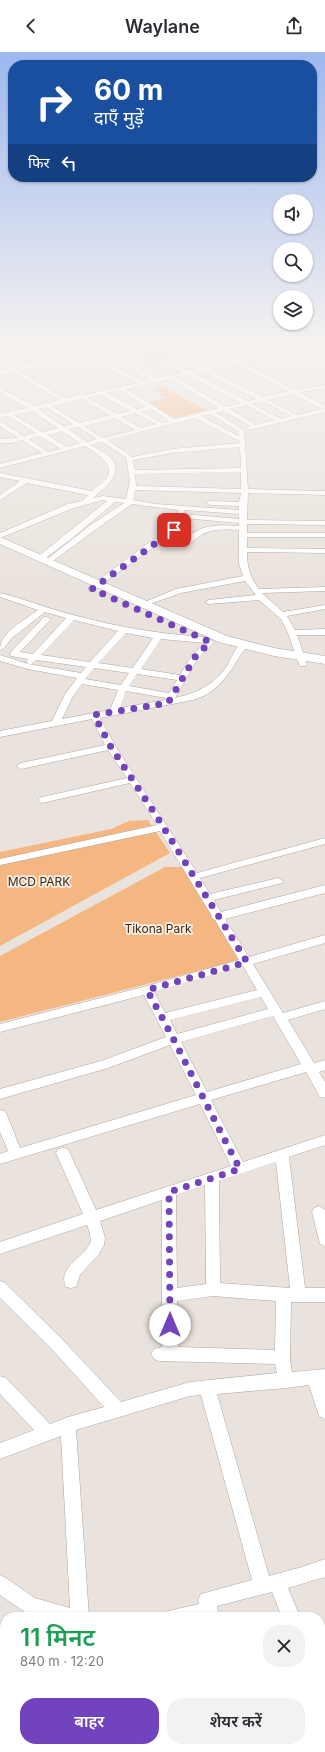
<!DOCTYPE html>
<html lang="hi">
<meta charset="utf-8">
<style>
:root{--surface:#fff;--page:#f2f2f3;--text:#2b2b33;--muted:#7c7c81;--accent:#7144bd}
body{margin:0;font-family:Inter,"Noto Sans Devanagari",sans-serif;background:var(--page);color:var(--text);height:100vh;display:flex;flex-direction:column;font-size:15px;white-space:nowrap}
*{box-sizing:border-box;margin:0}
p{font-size:13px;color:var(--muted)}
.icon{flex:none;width:22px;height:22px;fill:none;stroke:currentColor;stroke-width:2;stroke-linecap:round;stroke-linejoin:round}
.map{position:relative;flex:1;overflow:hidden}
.panel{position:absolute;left:0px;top:1560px;width:325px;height:140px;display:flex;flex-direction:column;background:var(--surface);border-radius:16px 16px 0 0;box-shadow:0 1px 3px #0004}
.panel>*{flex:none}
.hud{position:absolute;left:8px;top:8px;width:309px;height:122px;border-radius:16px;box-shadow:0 1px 3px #0004;background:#1a4fa0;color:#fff;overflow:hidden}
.tools{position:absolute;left:273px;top:142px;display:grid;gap:8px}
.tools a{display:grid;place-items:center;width:40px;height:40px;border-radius:50%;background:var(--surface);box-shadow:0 1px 3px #0004;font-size:20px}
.pin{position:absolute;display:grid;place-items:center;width:34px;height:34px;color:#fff;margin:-17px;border-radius:8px;box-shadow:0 2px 6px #0006}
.me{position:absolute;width:44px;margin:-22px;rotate:0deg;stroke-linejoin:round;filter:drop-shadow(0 0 3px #0008)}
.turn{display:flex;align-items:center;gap:14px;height:84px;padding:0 20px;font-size:18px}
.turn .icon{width:52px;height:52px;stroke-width:2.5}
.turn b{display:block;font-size:28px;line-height:34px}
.then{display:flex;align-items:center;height:38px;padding:0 20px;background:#0003;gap:8px;font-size:15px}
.round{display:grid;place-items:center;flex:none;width:42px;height:42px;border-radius:16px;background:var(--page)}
.headline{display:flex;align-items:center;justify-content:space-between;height:68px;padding:0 20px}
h1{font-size:24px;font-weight:600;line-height:30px;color:#1e9e55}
.primary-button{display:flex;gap:8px;margin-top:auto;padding:8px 20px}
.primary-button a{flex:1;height:46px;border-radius:16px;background:var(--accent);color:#fff;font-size:16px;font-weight:600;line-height:46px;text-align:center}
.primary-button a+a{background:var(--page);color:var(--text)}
header{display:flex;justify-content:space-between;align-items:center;height:52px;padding:0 20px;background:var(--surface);font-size:18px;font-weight:600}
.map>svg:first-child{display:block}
</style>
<header><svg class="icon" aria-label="back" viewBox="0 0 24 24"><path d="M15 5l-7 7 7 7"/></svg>Waylane<svg class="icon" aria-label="share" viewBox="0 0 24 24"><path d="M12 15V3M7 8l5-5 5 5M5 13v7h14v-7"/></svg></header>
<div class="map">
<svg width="325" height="1700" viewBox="0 0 325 1700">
<rect width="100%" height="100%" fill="#eae3dd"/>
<g fill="#f5b782">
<polygon points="161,297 176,305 146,311 137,305 151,302 147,299"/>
<polygon points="163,335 206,358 169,368 145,354 143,351 166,346 160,342 162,341 154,336"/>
<polygon points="148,768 170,801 0,894 0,800 111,777 129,769"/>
<polygon points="165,815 182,815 240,908 0,970 0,904"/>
</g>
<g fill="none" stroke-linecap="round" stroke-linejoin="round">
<g stroke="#ada6a1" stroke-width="1">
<g id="street">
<polygon points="37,296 47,296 0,307 0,303"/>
<path d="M 69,296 L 76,296 L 86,301 C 105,297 123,292 140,305 L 135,306 L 116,297 L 108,299 L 156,326 L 182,320 L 159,309 L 158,308 L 161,306 L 189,319 L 199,317 L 160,296 L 167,296 L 205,315 L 231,309 L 206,296 L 213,296 L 237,308 L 275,299 L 276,296 L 282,296 L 280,301 L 241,310 L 294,338 L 325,333 L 325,337 L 299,340 L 325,354 L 325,360 L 250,378 L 247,376 L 250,374 L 224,359 L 216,361 L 244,378 L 248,437 L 325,439 L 325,443 L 248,441 L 247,468 L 325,469 L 325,473 L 247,472 L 247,481 L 325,481 L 325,485 L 247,485 L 247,496 L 325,497 L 325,501 L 247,500 C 247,515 250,525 259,537 L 325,535 L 325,539 L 262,541 L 283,560 L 325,553 L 325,557 L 287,564 L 295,578 L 325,577 L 325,583 L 297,583 L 307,612 L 306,614 L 300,614 L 299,612 L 288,581 L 281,567 L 259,548 L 209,552 L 205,550 L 209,548 L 256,543 L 245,529 L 181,541 L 144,554 L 140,552 L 176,537 L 243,524 L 239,512 L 239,478 C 216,477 207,476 189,493 L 186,493 L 182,491 C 198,472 217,472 239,474 L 239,471 L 182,466 L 178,478 L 172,485 L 153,496 L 92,539 L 89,539 L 89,535 L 147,492 L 166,481 L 171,477 L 178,458 L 132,452 L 95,478 L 49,512 L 46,512 L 46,508 L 89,474 L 124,451 L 115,450 L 71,487 L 43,508 L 40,508 L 36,506 L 107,449 L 103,448 L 74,456 L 0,486 L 0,481 L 68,452 L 82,449 L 88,443 L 27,431 L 0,448 L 0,443 L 20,429 L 0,425 L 0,421 L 92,439 C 96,435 105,430 108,424 C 114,410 94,400 85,394 L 0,416 L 0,412 L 42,401 L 22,388 L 12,391 L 0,391 L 0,387 L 18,386 L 0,374 L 0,369 L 24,384 L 36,381 L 8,364 L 0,366 L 0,362 L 27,356 L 0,340 L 0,336 L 34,354 L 60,348 L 12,320 L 0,323 L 0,319 L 7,318 L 0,313 L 0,309 L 13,316 L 80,302 ZM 102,300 L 151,328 L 143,329 L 91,303 ZM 84,304 L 138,331 L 84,343 L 81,342 L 66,347 L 18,319 ZM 235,312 L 288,339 L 263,345 L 209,318 ZM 203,319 L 257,347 L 247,349 L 194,321 ZM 187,323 L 241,351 L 226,355 L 176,325 ZM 170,327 L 219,356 L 175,367 L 126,337 ZM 120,338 L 146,355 L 137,357 L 107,341 ZM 293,342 L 322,357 L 297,363 L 268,348 ZM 101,343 L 130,359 L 117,362 L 88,346 ZM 82,347 L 110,363 L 79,371 L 52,354 ZM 262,349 L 291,364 L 281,367 L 252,352 ZM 246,353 L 274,368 L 256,373 L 230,357 ZM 46,355 L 73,372 L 64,375 L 38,357 ZM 151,357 L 169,369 L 162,371 L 141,360 ZM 32,359 L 58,376 L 42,380 L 14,363 ZM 135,361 L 156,372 L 141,376 L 121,365 ZM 210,362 L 238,379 L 239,384 L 201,364 ZM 115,366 L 135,378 L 103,386 L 84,374 ZM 195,366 L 239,389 L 240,391 L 172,397 L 132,405 L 108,388 ZM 78,375 L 97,387 L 87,390 L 68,377 ZM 62,379 L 80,391 L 67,395 L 47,383 ZM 40,384 L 61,397 L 48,400 L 29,387 ZM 102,390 L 126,405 L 130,429 L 126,447 L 103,444 L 93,446 C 103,437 126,421 110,405 C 105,400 97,397 91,393 ZM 240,395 L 241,416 L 135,418 L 133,408 L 172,401 ZM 241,420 L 241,437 L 136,434 L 135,422 ZM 135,438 L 241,441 L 239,450 L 210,449 L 206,451 L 210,453 L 239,454 L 239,458 L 156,452 L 133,448 ZM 185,458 L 239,462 L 239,467 L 183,462 Z"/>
<path d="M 0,541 C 18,545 35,552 52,557 C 102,572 153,582 205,585 L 214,590 L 213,592 L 198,606 L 175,646 C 197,641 214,633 227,614 C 231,606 234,599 240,592 L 246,592 L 247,594 C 231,616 222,640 193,648 L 100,666 L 116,695 L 197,821 L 325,786 L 325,792 L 200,826 L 210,842 L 278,826 L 283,829 L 282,831 L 214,848 L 221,860 L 325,833 L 325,841 L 225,867 L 249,905 L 325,883 L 325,891 L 253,912 L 283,961 L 325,949 L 325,957 L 288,968 L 314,1011 L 325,1008 L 325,1018 L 319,1020 L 325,1030 L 325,1046 L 320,1045 L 306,1020 L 211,1048 L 243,1110 L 325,1083 L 325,1093 L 289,1105 L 305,1236 L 325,1236 L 325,1250 L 291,1250 L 290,1308 L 292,1320 L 325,1317 L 325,1367 L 319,1364 L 309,1333 L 286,1336 L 217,1342 L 269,1524 L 302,1515 L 325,1507 L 325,1525 L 288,1536 L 300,1565 L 282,1565 L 272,1540 L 217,1554 L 219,1565 L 165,1565 L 168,1559 L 199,1552 L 198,1548 L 201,1542 L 252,1528 L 201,1343 L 190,1344 L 76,1378 L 89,1565 L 38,1565 L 25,1560 L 0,1543 L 0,1523 L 6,1526 L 35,1546 L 70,1556 L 61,1384 L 0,1407 L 0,1391 L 34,1378 L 0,1342 L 0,1324 L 6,1326 L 50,1372 L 68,1365 L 104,1355 L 50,1295 L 0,1246 L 0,1229 L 5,1231 L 60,1285 L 121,1350 L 190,1330 L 277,1321 L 275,1312 L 159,1309 L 154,1307 L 151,1302 L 154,1297 L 162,1295 L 162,1148 L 100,1169 L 105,1186 L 104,1193 L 99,1202 L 80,1223 L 76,1235 L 71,1236 L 66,1235 C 57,1215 83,1206 90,1192 C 92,1187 89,1178 87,1173 L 0,1202 L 0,1190 L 83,1162 L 56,1101 L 58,1097 L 63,1096 L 68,1097 L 96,1158 L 231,1114 L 200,1052 L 0,1112 L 0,1102 L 8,1099 L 0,1080 L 0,1058 L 5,1059 L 7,1063 L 20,1096 L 196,1043 L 170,993 L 108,1016 L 0,1047 L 0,1037 L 101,1009 L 166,985 L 144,943 L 0,980 L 0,972 L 147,934 L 239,908 L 215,868 L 211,865 L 212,864 L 160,779 L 0,813 L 0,807 L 157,773 L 130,731 L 42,751 L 37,748 L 42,745 L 127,726 L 108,698 L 21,717 L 16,714 L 21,711 L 105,693 L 92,667 L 0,685 L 0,679 L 52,669 L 64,644 L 77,626 L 28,617 L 0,609 L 0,603 L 28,612 L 81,621 L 86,615 L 37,608 L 30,613 L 26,610 L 28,607 L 11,604 L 10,602 L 11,600 L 44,565 L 47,565 L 51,567 L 20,600 L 33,602 L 66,566 L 45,560 L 12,586 L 3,597 L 0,598 C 0,580 25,568 38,558 L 0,545 ZM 74,568 L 118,579 L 90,610 L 41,603 ZM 126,581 L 153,586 L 133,616 L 98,611 ZM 161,587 L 205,591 L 192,603 L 180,623 L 141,617 ZM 94,616 L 129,621 L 121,633 L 85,627 ZM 137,622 L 177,628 L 169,641 L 129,634 ZM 82,632 L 118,638 L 110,658 L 62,667 L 73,644 ZM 126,639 L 166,646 L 165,648 L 120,656 ZM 243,914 L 257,938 L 165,961 L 154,940 ZM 261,945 L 268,957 L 177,982 L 170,968 ZM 273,964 L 301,1012 L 207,1040 L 181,990 ZM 276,1110 L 290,1236 L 220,1231 L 219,1129 ZM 205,1133 L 206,1232 L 177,1236 L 176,1143 ZM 213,1244 L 276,1249 L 275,1298 L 178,1295 L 177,1249 Z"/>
<polygon points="319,1154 325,1158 325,1194 320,1192 312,1160 314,1156"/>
<polygon points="320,1629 325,1631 325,1660 320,1658"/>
<rect x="75" y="1695" width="20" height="5"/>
<rect x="131" y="1695" width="20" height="5"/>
<polygon points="224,1695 244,1695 245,1700 225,1700"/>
</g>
</g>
<g stroke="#ada6a1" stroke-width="1">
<polygon id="secondary" points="0,485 227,584 274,596 325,604 325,612 274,604 219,590 0,492"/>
</g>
<use href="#street" fill="#fff" fill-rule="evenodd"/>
<use href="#secondary" fill="#fff" fill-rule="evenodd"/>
</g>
<linearGradient id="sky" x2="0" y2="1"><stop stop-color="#9db7ef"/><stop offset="0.55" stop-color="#f6f2f0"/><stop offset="1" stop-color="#f6f2f0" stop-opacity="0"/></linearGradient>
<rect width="325" height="534" fill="url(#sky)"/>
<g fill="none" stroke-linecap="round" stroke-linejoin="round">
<path stroke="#7144bd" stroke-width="7" stroke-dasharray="0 12.6" d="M 170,1273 L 169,1140 L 240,1117 C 208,1057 180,997 147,938 L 247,910 L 157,765 L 111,695 L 94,663 L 168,651 L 195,605 L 210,590 L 92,537 L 174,478"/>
</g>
<g text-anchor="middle" stroke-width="3.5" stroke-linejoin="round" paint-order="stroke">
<g font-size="12" fill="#41260c" stroke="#f7f0ea">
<text x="39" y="834">MCD PARK</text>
<text x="158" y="881">Tikona Park</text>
</g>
</g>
</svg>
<div class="tools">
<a><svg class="icon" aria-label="sound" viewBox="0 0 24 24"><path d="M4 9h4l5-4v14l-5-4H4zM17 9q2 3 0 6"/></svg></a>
<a><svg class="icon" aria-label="search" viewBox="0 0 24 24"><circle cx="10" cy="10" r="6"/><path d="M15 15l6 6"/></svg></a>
<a><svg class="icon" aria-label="layers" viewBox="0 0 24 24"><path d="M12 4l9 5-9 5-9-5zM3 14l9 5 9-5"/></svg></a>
</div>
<div class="pin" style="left:174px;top:478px;background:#d93025"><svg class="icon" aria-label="arrive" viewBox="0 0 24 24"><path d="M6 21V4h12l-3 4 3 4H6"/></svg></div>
<svg class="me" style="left:170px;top:1273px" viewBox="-20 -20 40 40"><circle r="19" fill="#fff"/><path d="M0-13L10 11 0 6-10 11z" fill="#7144bd"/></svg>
<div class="hud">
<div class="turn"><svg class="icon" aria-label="right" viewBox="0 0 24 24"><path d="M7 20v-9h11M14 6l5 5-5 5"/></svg><div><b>60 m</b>दाएँ मुड़ें</div></div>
<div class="then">फिर<svg class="icon" aria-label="left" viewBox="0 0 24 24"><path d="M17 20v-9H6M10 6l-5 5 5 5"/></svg></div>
</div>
<section class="panel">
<div class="headline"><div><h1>11 मिनट</h1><p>840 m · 12:20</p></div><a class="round"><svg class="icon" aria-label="close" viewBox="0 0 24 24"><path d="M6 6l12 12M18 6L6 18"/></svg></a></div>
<div class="primary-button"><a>बाहर</a><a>शेयर करें</a></div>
</section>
</div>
